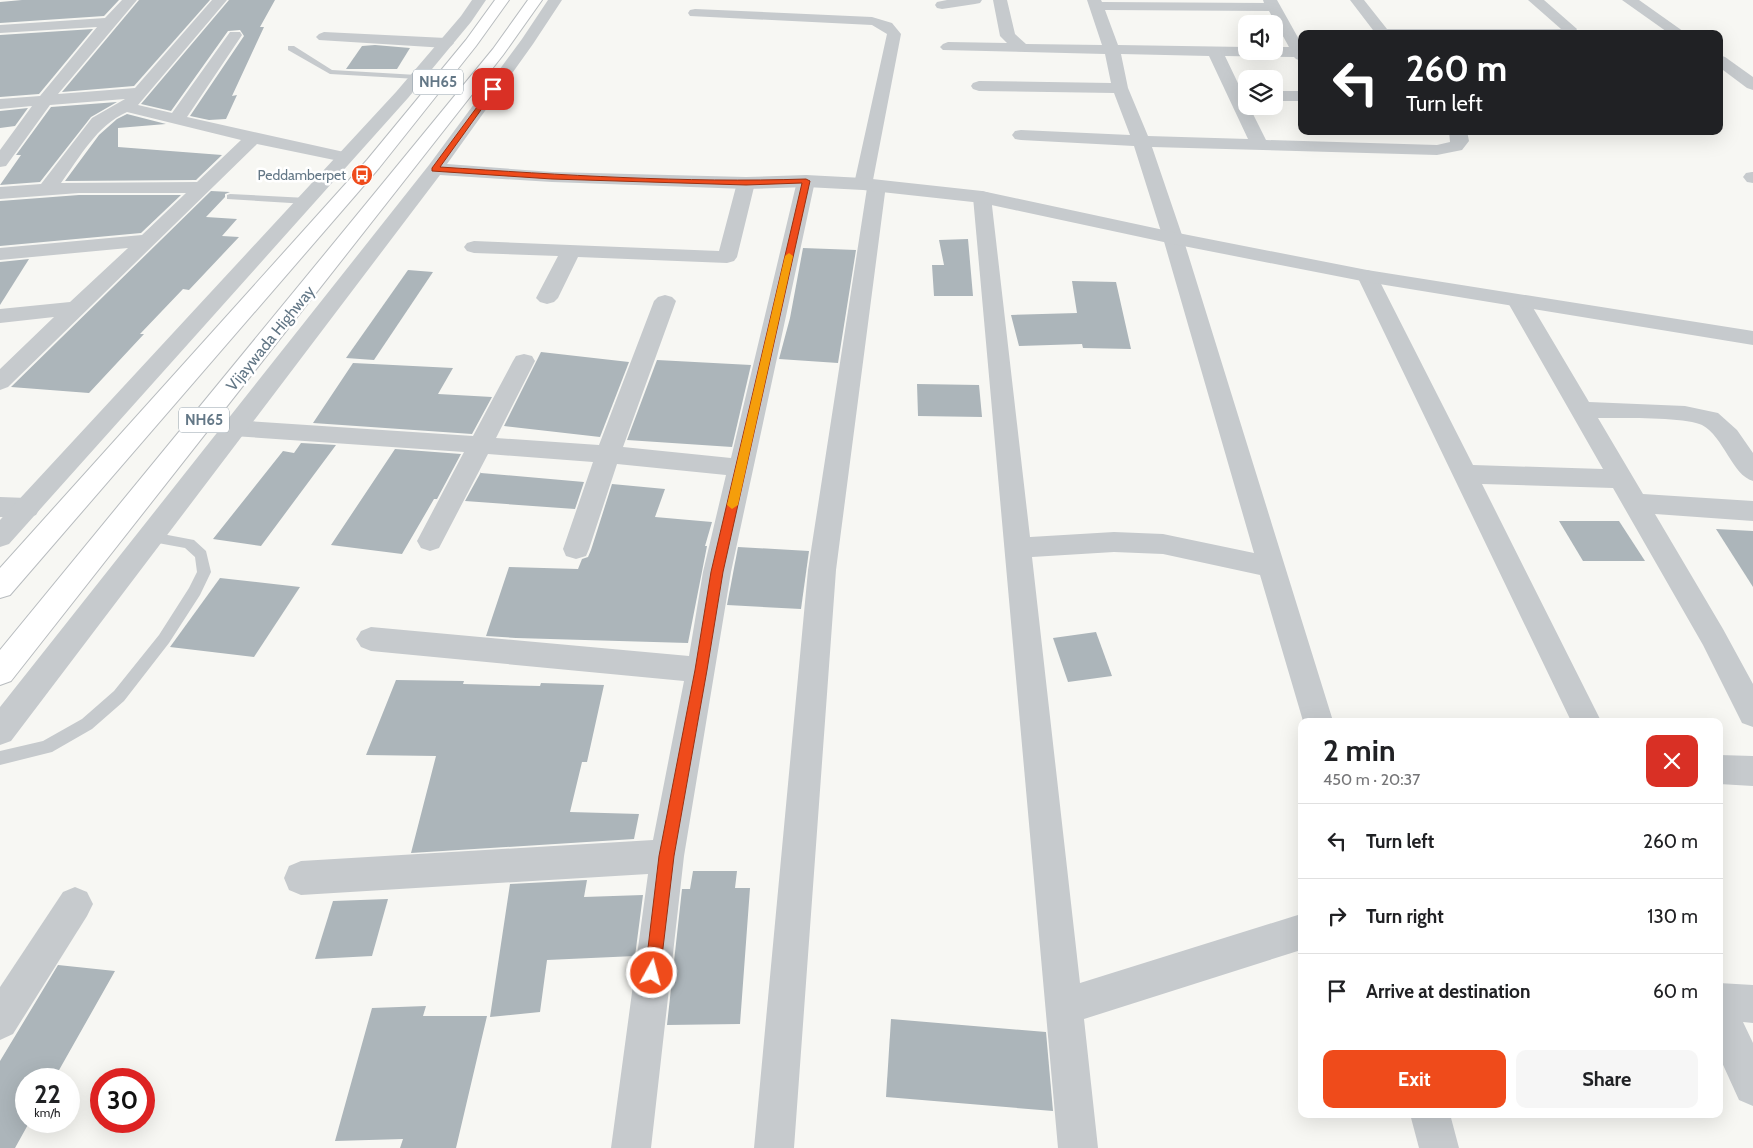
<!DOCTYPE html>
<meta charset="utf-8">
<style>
:root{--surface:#fff;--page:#f6f6f6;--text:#202124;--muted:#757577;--line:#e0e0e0;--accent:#ef4b1b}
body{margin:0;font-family:Cabin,sans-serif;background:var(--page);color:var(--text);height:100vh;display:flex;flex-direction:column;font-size:19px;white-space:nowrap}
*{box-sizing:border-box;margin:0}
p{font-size:16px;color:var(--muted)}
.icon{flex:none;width:28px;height:28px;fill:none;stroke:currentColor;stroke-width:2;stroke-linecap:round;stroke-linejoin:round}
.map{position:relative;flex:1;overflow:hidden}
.sheet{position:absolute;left:1298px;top:718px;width:425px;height:400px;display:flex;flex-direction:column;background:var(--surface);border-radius:10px;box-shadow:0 5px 20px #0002}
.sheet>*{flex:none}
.top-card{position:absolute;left:1298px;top:30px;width:425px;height:105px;border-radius:10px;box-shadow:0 5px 20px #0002;background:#202124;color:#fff;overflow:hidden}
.fabs{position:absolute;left:1238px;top:15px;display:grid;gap:10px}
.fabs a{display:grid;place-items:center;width:45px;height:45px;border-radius:10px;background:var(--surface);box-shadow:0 5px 20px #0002;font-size:25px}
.speed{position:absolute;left:15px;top:1068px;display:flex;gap:10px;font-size:25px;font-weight:700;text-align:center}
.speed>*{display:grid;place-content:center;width:65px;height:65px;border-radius:50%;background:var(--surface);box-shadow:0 5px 20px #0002;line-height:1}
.speed small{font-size:12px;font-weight:400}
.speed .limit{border:8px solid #d22;background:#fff;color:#111}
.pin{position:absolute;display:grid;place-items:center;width:42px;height:42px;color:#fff;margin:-21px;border-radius:10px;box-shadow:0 2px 8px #0006}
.me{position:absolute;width:55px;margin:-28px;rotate:7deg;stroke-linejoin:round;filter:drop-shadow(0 0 4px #0008)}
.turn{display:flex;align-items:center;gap:18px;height:105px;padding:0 25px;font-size:22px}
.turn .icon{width:65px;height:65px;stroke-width:2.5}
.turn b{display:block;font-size:35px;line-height:42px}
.round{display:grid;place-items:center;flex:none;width:52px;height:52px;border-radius:10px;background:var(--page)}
.headline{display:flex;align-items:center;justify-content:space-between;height:85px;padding:0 25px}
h1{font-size:30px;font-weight:700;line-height:38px}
.primary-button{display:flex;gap:10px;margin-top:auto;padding:10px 25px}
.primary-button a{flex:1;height:58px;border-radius:10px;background:var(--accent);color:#fff;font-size:20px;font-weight:700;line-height:58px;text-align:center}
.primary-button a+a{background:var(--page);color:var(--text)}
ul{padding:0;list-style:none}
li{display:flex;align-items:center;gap:15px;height:75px;padding:0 25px;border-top:1px solid var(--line)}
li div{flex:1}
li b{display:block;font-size:19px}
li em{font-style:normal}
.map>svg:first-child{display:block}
</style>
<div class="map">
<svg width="1753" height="1148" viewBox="0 0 1753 1148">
<rect width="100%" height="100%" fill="#f7f7f3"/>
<g fill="#acb5ba">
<polygon points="22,0 119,0 104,16 0,23 0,2"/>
<polygon points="139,0 210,0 134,86 62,92"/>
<polygon points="229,0 275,0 260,27 264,27 232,96 237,95 226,119 209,120 190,116 244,36 240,30 228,31 171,111 141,104"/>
<polygon points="93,29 39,94 0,97 0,35"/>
<polygon points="362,46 375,45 410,48 397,69 346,69"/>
<polygon points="117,102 91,117 40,182 0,185 21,155 16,155 51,107"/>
<polygon points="28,108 15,126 0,128 0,111"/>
<polygon points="127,114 166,124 118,128 118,147 222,155 196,180 65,181 99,135 117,119"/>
<polygon points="211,191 230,192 225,194 225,197 206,217 237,219 222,236 239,237 189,290 183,289 140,334 144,334 89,393 11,387"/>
<polygon points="79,195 181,195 141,233 0,246 0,201"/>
<polygon points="968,239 973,296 934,296 932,265 944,265 939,240"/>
<polygon points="803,248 856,250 838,363 779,359 790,318"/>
<polygon points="29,259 0,305 0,262"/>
<polygon points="408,270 433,272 374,360 346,358"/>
<polygon points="1072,281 1116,282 1131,349 1083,348 1082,344 1019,346 1011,315 1077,313"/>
<polygon points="541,352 629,362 600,437 504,426"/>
<polygon points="657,360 751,365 732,447 627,440"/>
<polygon points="353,363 453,368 438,394 492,397 472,434 313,423"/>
<polygon points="917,384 979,385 982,417 918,416"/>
<polygon points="301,443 336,445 261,546 213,539 283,451 294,453"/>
<polygon points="395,449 461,454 437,499 434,499 402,554 331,545"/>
<polygon points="481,472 481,473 584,482 575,509 465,501"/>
<polygon points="612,484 665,489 655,517 712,522 705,546 707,546 688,643 516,638 486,636 509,567 578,569 582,559 588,557 591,550"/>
<polygon points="1559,521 1619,521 1645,561 1583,561"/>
<polygon points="1716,529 1753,531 1753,587"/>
<polygon points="738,547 809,551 801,609 727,605"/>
<polygon points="220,578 300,587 254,657 170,647"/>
<polygon points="1096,632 1112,676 1068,682 1053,638"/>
<polygon points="396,680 464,681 463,684 540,686 541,683 604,685 587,762 582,762 570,812 639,814 634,839 411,853 436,756 366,755"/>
<polygon points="693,871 737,871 735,888 750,888 740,1024 667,1025 682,889 690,889"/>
<polygon points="587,880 584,897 643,895 635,956 547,960 540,1012 490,1017 510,884"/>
<polygon points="388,899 372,956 315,959 333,901"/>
<polygon points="58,965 115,971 54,1079 26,1079 26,1121 30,1121 15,1148 0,1148 0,1061"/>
<polygon points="426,1006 423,1016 487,1016 456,1148 400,1148 403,1139 335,1141 372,1008"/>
<polygon points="891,1019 1046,1032 1053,1111 886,1097"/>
</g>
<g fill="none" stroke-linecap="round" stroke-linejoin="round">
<g stroke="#b8bcbf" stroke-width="2">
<g id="trunk">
<polygon points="495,0 509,0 476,46 379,168 10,595 0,598 0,568 367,160 466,40"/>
<polygon points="528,0 542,0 503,55 11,681 0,685 0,650 493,49"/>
</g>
</g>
<g fill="#c6cacd" fill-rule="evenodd">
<polygon points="288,46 294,46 332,70 417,75 421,77 417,79 330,74 288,50"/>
<polygon points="230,194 307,198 312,201 307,204 227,199 227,195"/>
<polygon points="152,532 194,540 206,551 211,572 200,595 169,643 124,701 92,729 52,752 0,765 0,751 43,741 82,719 114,691 159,635 189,588 197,572 195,557 185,548 147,541 145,537 147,533"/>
</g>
<g fill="#c6cacd" fill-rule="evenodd">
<path d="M 122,0 L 137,0 L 58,94 L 135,88 L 212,0 L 227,0 L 138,105 L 172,113 L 230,32 L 240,32 L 242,35 L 187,117 L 344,152 L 350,153 L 353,157 L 350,161 L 344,162 L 257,144 L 8,387 L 0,390 L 0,369 L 54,317 L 0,323 L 0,309 L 70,302 L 128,248 L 0,260 L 0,248 L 142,235 L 186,193 L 79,193 L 0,199 L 0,187 L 41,184 L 92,118 L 125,99 L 50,105 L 6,166 L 0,167 L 0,150 L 32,106 L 0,109 L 0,99 L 40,96 L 97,27 L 0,33 L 0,25 L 105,18 ZM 127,112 L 241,140 L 197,182 L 61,183 C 80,157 97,125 127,112 Z"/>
<polygon points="947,0 982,0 980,3 975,4 942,9 937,8 935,5 937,2"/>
<path d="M 993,0 L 1007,0 L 1015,34 L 1026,44 L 1102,45 L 1087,0 L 1101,0 L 1102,2 L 1264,3 L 1263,0 L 1277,0 L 1301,43 L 1301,61 L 1296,59 L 1294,57 L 1225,56 L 1246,100 L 1246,106 L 1249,106 L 1266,140 L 1437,145 L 1450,142 L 1449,131 L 1467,131 L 1469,141 L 1462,150 L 1437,155 L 1152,147 L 1183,238 L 1333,721 L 1303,721 L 1260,575 L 1163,554 L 1114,552 L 1032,557 L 1080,983 L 1301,914 L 1301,950 L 1084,1019 L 1098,1148 L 1058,1148 L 973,197 L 975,193 L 982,191 L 989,193 L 991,197 L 1030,537 L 1114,532 L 1163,534 L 1254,553 L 1163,238 L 1134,146 L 1021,140 L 1015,139 L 1012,135 L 1015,131 L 1021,130 L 1130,135 L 1114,93 L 979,91 L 973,89 L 971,86 L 973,83 L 979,81 L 1111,83 L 1105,54 L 943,50 L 940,47 L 943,44 L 948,42 L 1007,43 L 1000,36 ZM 1105,10 L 1269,11 L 1289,47 L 1274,47 L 1274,51 L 1246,51 L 1246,47 L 1118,45 ZM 1121,54 L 1209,56 L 1248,139 L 1148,136 L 1128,88 Z"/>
<polygon points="1350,0 1364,0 1387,29 1561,29 1528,0 1544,0 1577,29 1574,34 1376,34"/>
<polygon points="1622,0 1639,0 1687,34 1670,34"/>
<polygon points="695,9 872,17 892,23 901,34 873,180 884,181 886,185 836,570 794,1148 754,1148 808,570 867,188 856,188 854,184 887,34 872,25 690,16 688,13 690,10"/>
<polygon points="324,32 446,38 451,40 454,43 451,46 446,48 319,40 316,37 319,34"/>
<polygon points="1719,55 1725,57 1753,77 1753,90 1747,88 1719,67"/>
<rect x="1274" y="91" width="27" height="10"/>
<polygon points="1752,172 1753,172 1753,183 1747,182 1743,177 1746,173"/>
<polygon points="806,175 812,177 815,181 731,572 684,856 651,1148 611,1148 648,874 301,895 289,890 284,878 289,866 301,861 653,840 684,681 371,651 361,647 356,639 361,631 371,627 689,656 703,572 726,475 617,464 589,549 586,556 576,559 566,556 563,549 593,462 488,454 439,548 430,551 421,548 417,541 464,452 233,436 224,434 221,428 224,422 233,420 473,436 513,361 516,356 524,354 532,356 535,361 496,438 599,445 654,301 658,297 665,295 672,297 676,301 623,447 731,458 797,181 800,177"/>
<polygon points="746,177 753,179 755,183 737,257 734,261 727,263 578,257 558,298 554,302 547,304 540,302 536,298 558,256 474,253 467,251 464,247 467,243 474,241 719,251 737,183 739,179"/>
<path d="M 1367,270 L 1374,272 L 1377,276 L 1473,465 L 1603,469 L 1507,301 L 1511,297 L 1518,295 L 1525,297 L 1529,301 L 1589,402 L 1685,406 L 1718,413 L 1737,430 L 1753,453 L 1753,481 C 1732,475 1724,437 1702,425 C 1687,417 1619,418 1598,418 L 1643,494 L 1753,501 L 1753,521 L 1655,514 L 1723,629 L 1753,684 L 1753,727 L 1742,723 L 1703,645 L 1613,488 L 1482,484 L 1601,721 L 1571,721 L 1357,276 L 1360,272 Z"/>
<polygon points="0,497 27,498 36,501 40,508 36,515 27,518 0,517"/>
<polygon points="1719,755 1753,756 1753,786 1719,784"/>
<polygon points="75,887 87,892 93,904 87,916 13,1034 0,1040 0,987 63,892"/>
<polygon points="1719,983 1753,985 1753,1023 1743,1022 1753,1043 1753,1106 1739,1100 1719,1056"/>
<polygon points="1410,1114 1450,1114 1459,1148 1419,1148"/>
</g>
<g fill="#c6cacd" fill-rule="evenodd">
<polygon points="472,0 486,0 471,22 408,98 9,544 0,547 0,520 396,92 461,16"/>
<polygon points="548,0 562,0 533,44 447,164 552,172 746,177 806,175 863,178 982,191 1173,232 1367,270 1753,331 1753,345 1367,282 1173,244 982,203 863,190 806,187 746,189 552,182 440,175 11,741 0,745 0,707 429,165 522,39"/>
</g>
<use href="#trunk" fill="#fff" fill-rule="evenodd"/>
</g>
<path fill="#ef4b1b" stroke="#9b3112" d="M 493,87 L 496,89 L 440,167 C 562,175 684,183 806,179 L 810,181 L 723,572 L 707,670 L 674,856 L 660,973 L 658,978 L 652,980 L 647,978 L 645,973 L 659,856 L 695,670 L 711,572 L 802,183 L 746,185 L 552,179 L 432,171 L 432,168 L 491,88 Z"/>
<polygon fill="#f59e0b" points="789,253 793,256 738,505 732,509 727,505 785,256"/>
<defs>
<g id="bus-disc" transform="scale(1.125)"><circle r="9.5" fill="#ef4b1b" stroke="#fff"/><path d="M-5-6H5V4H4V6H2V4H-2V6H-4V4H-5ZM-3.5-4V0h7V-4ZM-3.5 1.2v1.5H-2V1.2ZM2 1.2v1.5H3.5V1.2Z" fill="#fff"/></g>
</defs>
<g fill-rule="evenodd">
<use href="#bus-disc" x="362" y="175"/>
</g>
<g text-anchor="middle" stroke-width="5" stroke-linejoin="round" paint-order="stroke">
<g font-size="14" fill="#637786" stroke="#fff" text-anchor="end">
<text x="346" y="180">Peddamberpet</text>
</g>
<g fill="#fff" stroke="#92a0aa" stroke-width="1">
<rect x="413" y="69.5" width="50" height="25" rx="4"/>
<rect x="179" y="407.5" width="50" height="25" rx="4"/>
</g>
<g font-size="15" font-weight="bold" fill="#637786">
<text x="438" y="87">NH65</text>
<text x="204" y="425">NH65</text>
</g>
<g font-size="16" fill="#637786" stroke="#fff">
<text transform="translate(270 338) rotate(-51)" y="6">Vijaywada Highway</text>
</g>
</g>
</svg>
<div class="fabs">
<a><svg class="icon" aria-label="sound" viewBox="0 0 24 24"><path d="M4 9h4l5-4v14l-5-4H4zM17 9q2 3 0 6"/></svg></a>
<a><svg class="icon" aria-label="layers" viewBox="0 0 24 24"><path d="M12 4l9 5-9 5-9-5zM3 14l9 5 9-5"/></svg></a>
</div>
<div class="speed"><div>22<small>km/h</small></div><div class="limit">30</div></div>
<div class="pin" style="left:493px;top:89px;background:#d93025"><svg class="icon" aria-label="arrive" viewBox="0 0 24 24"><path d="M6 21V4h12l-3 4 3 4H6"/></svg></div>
<svg class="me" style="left:652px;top:973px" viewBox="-20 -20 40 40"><circle r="17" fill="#ef4b1b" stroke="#fff" stroke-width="3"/><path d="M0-11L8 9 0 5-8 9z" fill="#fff"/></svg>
<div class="top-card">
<div class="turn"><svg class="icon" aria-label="left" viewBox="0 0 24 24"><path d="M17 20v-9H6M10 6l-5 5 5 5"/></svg><div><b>260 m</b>Turn left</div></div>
</div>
<section class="sheet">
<div class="headline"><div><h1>2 min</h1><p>450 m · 20:37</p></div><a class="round" style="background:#d93025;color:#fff"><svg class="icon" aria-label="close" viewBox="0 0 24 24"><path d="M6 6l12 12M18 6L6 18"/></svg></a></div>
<ul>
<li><svg class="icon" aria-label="left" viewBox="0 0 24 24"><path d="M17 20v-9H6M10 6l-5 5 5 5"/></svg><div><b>Turn left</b></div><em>260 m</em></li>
<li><svg class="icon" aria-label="right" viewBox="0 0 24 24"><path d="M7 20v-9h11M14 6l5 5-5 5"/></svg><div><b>Turn right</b></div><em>130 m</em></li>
<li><svg class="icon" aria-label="arrive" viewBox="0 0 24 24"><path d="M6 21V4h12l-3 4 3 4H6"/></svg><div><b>Arrive at destination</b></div><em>60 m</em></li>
</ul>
<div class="primary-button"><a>Exit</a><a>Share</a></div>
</section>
</div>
